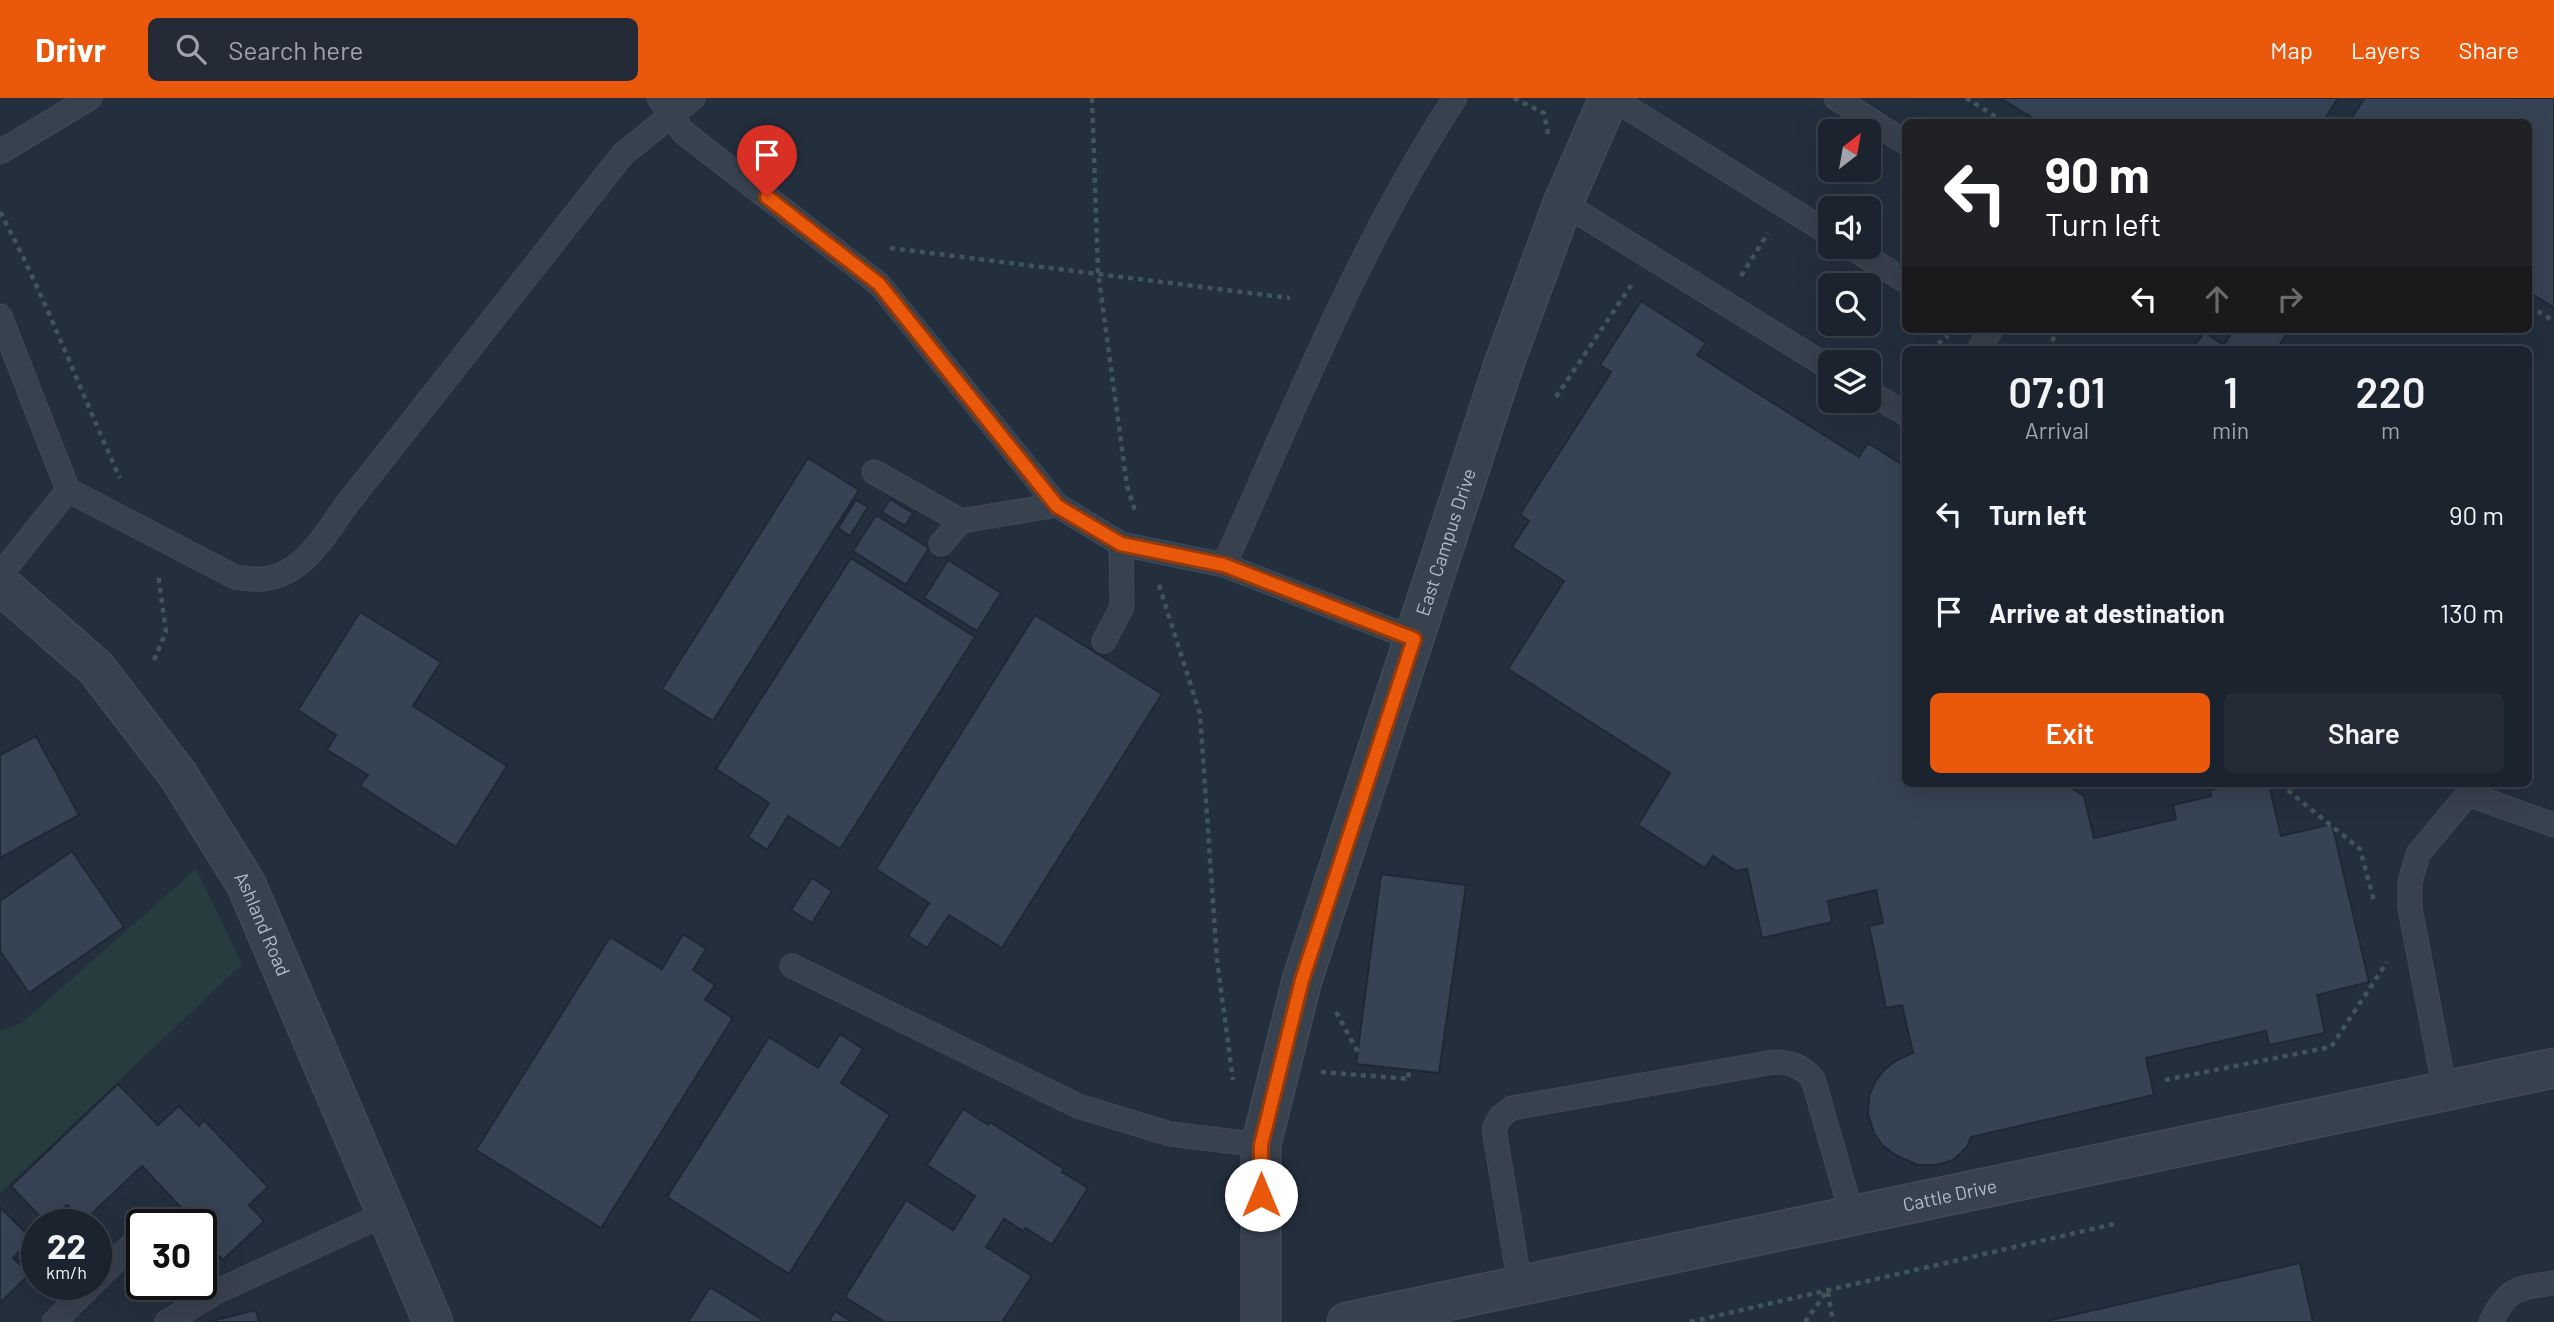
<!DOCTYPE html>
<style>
:root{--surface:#1b232e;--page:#242b36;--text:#f1f3f6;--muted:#a0a4aa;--line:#39404a;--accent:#ea580c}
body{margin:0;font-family:Barlow,sans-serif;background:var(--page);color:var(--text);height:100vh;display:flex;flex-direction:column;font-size:26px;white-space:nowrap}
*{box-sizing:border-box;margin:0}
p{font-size:23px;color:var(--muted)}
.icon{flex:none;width:38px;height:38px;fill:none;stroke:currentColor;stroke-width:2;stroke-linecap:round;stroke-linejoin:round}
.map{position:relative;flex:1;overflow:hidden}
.side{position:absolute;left:1902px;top:248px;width:630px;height:441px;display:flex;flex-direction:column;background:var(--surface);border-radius:10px;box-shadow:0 7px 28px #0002,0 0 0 2px var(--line)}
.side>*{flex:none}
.hud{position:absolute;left:1902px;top:21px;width:630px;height:214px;border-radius:10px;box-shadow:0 7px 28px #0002,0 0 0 2px var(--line);background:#202124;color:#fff;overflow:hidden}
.needle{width:46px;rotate:31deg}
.tools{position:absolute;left:1818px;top:21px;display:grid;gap:14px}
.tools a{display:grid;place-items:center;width:63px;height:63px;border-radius:10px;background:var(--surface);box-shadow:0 7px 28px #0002,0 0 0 2px var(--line);font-size:35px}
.speed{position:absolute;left:21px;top:1111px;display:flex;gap:14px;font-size:35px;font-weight:700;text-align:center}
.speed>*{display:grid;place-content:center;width:91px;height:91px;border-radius:50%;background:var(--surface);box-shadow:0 7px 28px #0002,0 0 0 2px var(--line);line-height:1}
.speed small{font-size:18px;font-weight:400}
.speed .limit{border:4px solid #111;border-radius:10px;background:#fff;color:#111}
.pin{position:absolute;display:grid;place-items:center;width:60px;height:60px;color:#fff;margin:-72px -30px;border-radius:50% 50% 50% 0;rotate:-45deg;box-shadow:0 0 7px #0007}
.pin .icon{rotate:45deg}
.me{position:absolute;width:77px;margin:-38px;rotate:0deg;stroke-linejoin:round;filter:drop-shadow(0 0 5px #0008)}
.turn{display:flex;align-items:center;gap:24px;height:147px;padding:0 28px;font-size:32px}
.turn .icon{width:91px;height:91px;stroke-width:2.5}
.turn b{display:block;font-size:49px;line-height:60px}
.lanes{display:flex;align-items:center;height:66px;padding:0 28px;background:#0003;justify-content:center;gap:35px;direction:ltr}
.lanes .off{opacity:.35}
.eta{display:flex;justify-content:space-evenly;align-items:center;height:119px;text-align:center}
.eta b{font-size:42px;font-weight:600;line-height:49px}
.action{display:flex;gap:14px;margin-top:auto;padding:14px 28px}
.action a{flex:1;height:80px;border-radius:10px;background:var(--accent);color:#fff;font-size:28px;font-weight:600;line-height:80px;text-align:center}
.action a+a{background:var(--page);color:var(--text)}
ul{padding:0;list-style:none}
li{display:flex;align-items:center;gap:21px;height:98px;padding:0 28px}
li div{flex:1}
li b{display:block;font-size:26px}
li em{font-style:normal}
header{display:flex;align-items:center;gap:42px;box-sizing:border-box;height:98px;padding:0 35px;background:var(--accent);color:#fff}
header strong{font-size:33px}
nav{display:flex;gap:38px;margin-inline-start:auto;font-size:24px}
.search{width:490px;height:63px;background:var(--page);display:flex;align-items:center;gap:18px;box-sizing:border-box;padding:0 24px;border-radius:10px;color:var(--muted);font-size:26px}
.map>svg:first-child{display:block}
</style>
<header>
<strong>Drivr</strong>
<div class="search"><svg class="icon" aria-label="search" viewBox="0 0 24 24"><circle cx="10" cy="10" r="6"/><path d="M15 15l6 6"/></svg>Search here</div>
<nav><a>Map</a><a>Layers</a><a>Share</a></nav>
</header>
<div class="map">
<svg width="2554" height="1224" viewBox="0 0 2554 1224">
<rect width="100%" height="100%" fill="#242f3e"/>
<polygon fill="#263c3f" points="196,771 242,866 0,1095 0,933 22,925"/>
<g fill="#364354" stroke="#1f2835" stroke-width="2">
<polygon points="2000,0 2338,0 2323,24 2039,24"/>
<polygon points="2362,0 2554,0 2554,210 2529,194 2529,24 2349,24 2364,1"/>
<polygon points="1641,203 1706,245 1697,257 1859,359 1868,345 1906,369 1906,686 2065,686 2084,698 2094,740 2176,721 2173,707 2211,698 2210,692 2236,686 2269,686 2281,738 2332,726 2369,884 2317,897 2325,935 2269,947 2266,933 2146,960 2154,997 1971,1039 1967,1049 1953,1062 1936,1067 1918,1067 1899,1059 1883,1048 1874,1035 1868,1016 1869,998 1875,984 1885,971 1897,962 1913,955 1902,907 1886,910 1869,828 1883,825 1876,792 1828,803 1832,824 1762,840 1747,771 1736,773 1713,758 1705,770 1638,727 1670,675 1508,571 1564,483 1512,449 1529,423 1520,416 1611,274 1600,267"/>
<polygon points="2234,231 2290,231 2279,248 2286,252 2192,252 2204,234 2224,247"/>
<polygon points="808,360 859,392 713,623 662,591"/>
<polygon points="890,401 913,415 905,428 882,414"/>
<polygon points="856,402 868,409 850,438 838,430"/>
<polygon points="876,417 929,450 906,487 853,453"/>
<polygon points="851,460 975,539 840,751 788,718 767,752 748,739 769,705 716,671"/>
<polygon points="948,462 1001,495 977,533 924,500"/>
<polygon points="360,514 441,564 413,608 507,668 456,749 360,688 368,677 327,652 336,637 298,612"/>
<polygon points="1035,517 1162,596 1002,850 949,817 927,850 908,838 929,805 876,771"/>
<polygon points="36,638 79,717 0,760 0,657"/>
<polygon points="72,753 124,829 29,895 0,853 0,803"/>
<polygon points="1381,776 1466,787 1439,975 1356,966"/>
<polygon points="812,780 832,793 812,825 791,812"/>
<polygon points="683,836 706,851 693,872 715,887 705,902 733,920 601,1130 476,1052 610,839 662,871"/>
<polygon points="840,936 863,951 841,985 890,1017 789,1176 667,1099 769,939 818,970"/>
<polygon points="118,986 158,1027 179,1008 199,1028 204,1022 268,1089 249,1107 264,1123 223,1162 201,1140 205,1135 201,1127 197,1127 142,1068 83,1124 67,1107 47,1126 11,1088"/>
<polygon points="963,1011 988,1027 990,1024 1064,1071 1062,1074 1088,1090 1052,1147 1026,1130 1023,1133 1004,1121 986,1149 1032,1178 1002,1224 885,1224 845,1199 906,1102 953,1132 975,1098 927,1067"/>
<polygon points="0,1109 32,1141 13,1160 30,1176 0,1205"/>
<polygon points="2300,1165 2313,1224 2042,1224"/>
<polygon points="710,1189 761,1221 760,1224 688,1224"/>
<polygon points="256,1212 259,1224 208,1224"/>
<polygon points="835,1213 852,1224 829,1224"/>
</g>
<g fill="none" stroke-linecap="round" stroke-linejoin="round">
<g stroke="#414a57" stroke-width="25">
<g id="lane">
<polyline points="659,0 683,34 879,186 1057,407 1121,446 1224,467 1414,541"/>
<polyline points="1612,0 1830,136"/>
<polyline points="1836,0 1906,45"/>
<polyline points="0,54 90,0"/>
<polyline points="1563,105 1830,270"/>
<polyline points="1850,149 1906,183"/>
<polyline points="0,218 68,392 0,477"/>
<polyline points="1979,252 1991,231"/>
<polyline points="1869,294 1906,316"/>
<polyline points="874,374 961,423"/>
<path d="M 68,392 L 235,479 C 243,480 254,482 263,481 C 302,477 324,439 344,410 L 623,56 L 693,0"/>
<polyline points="941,446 961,423 1057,407"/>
<path d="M 1224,467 C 1295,310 1360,145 1455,0"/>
<polyline points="1104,543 1122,509 1121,446"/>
<polyline points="792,868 1078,1008 1170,1036 1261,1047"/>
<polyline points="2445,993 2410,810 2410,784 2418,756 2468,696 2554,727"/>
<polyline points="96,1182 142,1137"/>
<path d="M 1520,1187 L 1494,1031 L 1500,1019 L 1512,1010 L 1774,964 C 1790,964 1802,968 1813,981 L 1852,1117"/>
<polyline points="54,1224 92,1186"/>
<polyline points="167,1224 214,1195 387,1115"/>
<path d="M 2491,1224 C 2508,1189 2518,1190 2554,1185"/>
</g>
</g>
<g stroke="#414a57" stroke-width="41">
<g id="street">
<path id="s1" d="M 0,486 L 96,570 L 178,677 L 246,786 L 433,1224"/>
<path id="s2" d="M 1261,1224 L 1261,1047 L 1302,882 L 1504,266 L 1563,105 L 1609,0"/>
<path id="s3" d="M 1347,1224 L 2554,970"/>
</g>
</g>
<g stroke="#3f5557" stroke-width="4.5" stroke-dasharray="5 5" stroke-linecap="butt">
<polyline points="1092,0 1098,174 1127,388 1136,416"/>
<polyline points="1514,0 1544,15 1548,36"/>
<polyline points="1966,0 2004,24"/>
<path d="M 0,114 C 46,199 79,291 120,380"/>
<polyline points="890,150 1290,200"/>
<polyline points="1741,178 1768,135"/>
<polyline points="2529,208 2554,223"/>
<polyline points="2218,233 2219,231"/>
<polyline points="1930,252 1948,238"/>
<polyline points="2047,252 2059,231"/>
<polyline points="1556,299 1632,186"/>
<polyline points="1159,487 1200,616 1217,862 1233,982"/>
<polyline points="154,562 166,534 158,475"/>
<polyline points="2280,686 2360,751 2374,803"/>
<polyline points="1336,914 1358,954"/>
<polyline points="1321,974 1409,981 1408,971"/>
<polyline points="2165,982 2331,949 2387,864"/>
<polyline points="1828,1194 1833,1224"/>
<polyline points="1690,1224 2114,1126"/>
<polyline points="1805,1224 1827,1193"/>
</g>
<use href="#lane" stroke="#38414e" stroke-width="23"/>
<use href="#street" stroke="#38414e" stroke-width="38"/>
</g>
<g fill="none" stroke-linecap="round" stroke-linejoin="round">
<g stroke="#983908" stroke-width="18">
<polyline id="route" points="767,99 879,186 1057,408 1121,446 1224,467 1414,541 1302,882 1261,1047 1261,1097"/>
</g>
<use href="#route" stroke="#ea580c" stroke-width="12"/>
</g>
<g text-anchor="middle" stroke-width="7" stroke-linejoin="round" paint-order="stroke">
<g font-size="19" fill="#b4bcc9" stroke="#1d2633">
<text dy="7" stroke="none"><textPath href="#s2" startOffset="808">East Campus Drive</textPath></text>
<text dy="7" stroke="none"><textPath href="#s1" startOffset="434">Ashland Road</textPath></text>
<text dy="7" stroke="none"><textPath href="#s3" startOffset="616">Cattle Drive</textPath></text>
</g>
</g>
</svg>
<div class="tools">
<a><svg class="needle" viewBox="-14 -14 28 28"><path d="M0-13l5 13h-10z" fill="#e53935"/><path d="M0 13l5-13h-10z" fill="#a0a4aa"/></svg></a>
<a><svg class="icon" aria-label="sound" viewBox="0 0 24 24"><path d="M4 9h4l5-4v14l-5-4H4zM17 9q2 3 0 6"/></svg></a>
<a><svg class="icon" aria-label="search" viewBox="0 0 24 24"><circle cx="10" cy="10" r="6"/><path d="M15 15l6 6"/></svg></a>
<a><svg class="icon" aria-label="layers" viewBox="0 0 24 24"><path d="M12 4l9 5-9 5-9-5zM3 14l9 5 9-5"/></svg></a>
</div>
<div class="speed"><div>22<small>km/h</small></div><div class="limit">30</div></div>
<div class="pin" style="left:767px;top:99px;background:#d93025"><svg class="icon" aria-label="arrive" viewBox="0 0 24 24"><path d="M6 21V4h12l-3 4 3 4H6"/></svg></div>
<svg class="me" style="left:1261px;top:1097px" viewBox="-20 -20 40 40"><circle r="19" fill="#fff"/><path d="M0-13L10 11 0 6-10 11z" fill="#ea580c"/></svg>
<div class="hud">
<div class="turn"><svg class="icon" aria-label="left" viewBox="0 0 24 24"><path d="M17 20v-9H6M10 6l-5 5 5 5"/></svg><div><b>90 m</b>Turn left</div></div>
<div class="lanes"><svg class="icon" aria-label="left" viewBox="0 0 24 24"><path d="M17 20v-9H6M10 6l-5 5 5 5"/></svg><svg class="icon off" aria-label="ahead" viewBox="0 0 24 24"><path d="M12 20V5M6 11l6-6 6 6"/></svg><svg class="icon off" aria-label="right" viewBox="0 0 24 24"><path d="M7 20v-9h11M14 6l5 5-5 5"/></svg></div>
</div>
<section class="side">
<div class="eta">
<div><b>07:01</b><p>Arrival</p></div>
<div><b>1</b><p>min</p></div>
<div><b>220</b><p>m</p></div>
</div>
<ul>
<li><svg class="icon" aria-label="left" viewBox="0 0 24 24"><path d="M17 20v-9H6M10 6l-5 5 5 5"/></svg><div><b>Turn left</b></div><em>90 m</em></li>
<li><svg class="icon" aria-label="arrive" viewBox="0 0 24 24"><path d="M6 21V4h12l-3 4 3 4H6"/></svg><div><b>Arrive at destination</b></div><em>130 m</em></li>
</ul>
<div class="action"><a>Exit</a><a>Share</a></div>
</section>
</div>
